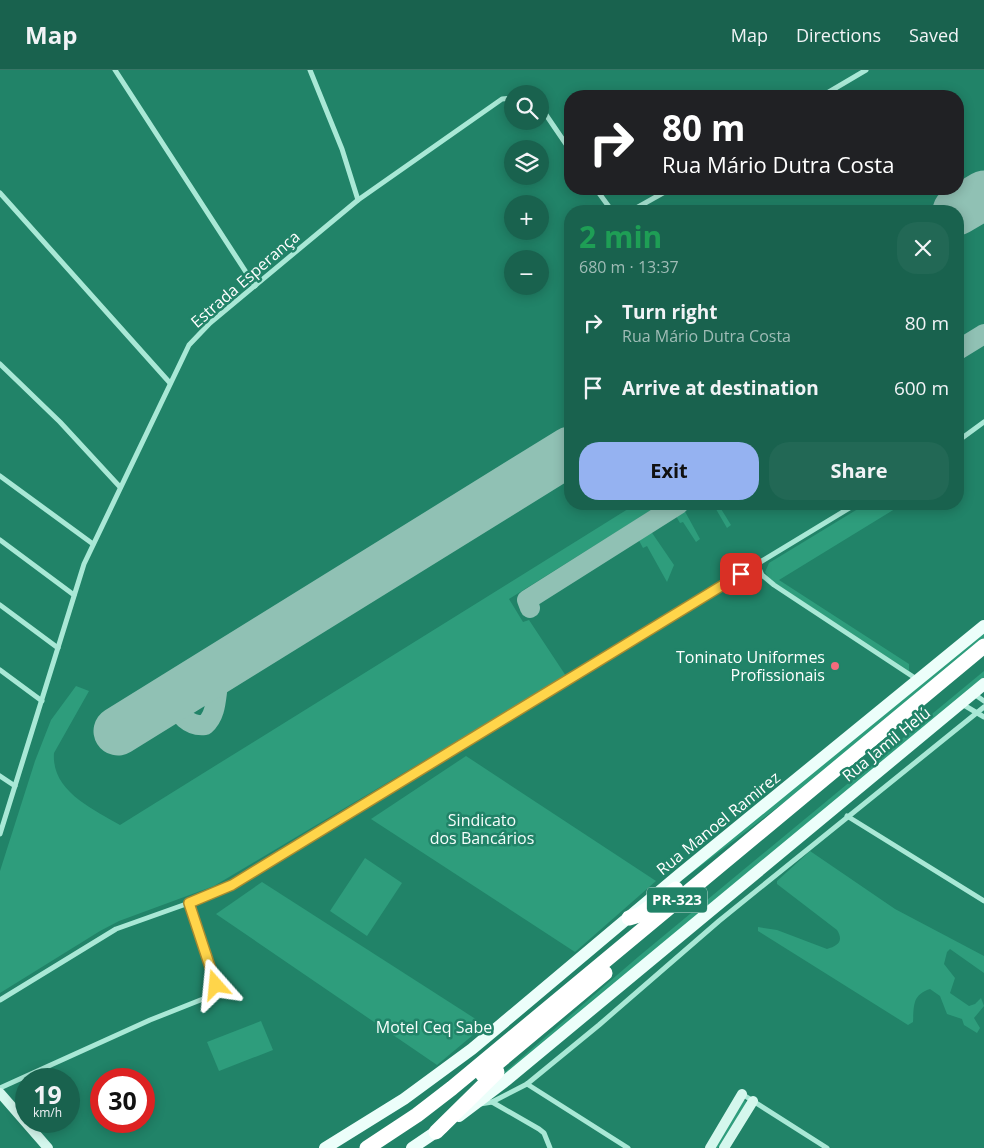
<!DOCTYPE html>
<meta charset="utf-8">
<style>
:root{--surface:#19624e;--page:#226855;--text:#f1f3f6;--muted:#9fbcb6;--line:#377666;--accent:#95b2f1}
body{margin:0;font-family:"Open Sans",sans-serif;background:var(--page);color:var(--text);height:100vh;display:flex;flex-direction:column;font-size:19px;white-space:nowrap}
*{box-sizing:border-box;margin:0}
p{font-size:16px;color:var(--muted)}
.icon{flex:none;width:28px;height:28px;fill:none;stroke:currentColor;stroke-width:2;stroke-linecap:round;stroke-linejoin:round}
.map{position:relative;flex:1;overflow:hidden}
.sheet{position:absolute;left:564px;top:135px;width:400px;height:305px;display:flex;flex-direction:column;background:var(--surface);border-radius:20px;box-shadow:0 2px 12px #0003}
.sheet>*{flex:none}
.guide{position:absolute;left:564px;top:20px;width:400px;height:105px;border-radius:20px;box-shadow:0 2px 12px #0003;background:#202124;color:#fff;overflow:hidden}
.tools{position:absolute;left:504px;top:15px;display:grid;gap:10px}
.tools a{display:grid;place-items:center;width:45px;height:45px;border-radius:50%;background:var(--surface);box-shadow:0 2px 12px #0003;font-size:25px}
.speed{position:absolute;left:15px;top:998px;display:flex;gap:10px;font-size:25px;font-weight:700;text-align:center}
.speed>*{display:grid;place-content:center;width:65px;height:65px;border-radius:50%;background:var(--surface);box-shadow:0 2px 12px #0003;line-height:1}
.speed small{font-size:12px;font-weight:400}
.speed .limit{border:8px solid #d22;background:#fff;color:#111}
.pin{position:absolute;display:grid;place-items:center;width:42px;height:42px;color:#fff;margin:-21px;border-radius:10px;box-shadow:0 2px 8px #0006}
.me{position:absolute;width:55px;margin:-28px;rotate:342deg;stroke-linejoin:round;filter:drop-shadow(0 0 4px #0008)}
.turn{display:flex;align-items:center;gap:18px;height:105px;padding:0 15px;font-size:22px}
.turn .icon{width:65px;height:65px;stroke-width:2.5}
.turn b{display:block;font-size:35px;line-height:42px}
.round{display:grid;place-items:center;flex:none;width:52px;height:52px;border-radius:20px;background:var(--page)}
.head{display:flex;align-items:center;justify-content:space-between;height:85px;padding:0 15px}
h1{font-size:30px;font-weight:700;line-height:38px;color:#1e9e55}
.primary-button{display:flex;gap:10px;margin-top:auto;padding:10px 15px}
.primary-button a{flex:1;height:58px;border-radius:20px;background:var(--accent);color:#111;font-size:20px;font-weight:700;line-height:58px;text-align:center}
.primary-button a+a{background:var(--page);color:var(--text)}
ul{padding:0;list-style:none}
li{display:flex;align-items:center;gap:15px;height:65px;padding:0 15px}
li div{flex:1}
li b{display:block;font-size:19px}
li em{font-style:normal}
header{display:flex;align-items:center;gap:30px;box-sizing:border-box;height:70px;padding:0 25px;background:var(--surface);border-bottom:1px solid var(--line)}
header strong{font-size:24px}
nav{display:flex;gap:28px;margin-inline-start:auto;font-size:18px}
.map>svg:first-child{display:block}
</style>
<header>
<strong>Map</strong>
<nav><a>Map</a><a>Directions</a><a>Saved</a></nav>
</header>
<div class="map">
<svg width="984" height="1078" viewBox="0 0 984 1078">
<rect width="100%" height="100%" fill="#218368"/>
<g fill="#2e9d7c">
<path d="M 636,434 L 661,434 L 509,529 L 523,552 L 529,550 L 566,606 L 214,816 L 119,851 L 100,861 L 0,923 L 0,801 L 35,691 L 51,650 L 76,616 L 89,621 L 54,683 C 51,721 93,739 120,755 Z"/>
<polygon points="713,434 718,434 731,455 727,458"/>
<polygon points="866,434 903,434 779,510 909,594 909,601 770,510 765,502 769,493"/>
<polygon points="682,436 700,469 696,472 683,452 680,453 673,441"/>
<polygon points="648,457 674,495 667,512 647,476 643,478 636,465"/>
<polygon points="984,560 984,568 795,724 656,830"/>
<polygon points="984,601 984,609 510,1000 478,1025 638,887"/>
<polygon points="466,686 656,811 575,882 371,749"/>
<path d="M 810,781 L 895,839 L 984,886 L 984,903 L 950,879 L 947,882 L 944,894 L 955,908 L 950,923 L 969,936 L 975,934 L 981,928 L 984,936 L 974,948 L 980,958 L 977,963 L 964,955 L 962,949 L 947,944 L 940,926 L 930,919 C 912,925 914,936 913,952 L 908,955 L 758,861 L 758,857 L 777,860 L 827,879 C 838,876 844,871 837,860 L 777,814 L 777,811 Z"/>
<polygon points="365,788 402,813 367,866 330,841"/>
<polygon points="262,812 485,955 437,995 216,844"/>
<polygon points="261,951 273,980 219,1001 207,972"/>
<polygon points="744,1030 747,1032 718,1078 714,1078"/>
</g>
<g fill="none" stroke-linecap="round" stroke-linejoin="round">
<g stroke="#90c1b4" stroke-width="20">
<polyline points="958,280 984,264"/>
<polyline points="530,538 527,530 679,434"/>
<path d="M 170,629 C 179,643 187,657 205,655 C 222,640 212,611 226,594"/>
</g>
<g stroke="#90c1b4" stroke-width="49">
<polyline points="957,141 984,125"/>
<polyline points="118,661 570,381"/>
</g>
<g stroke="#a9e8d6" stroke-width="5">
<polyline points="115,0 255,216"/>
<polyline points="822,26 866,0"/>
<polyline points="540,36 570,80"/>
<polyline points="596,119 612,141"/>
<polyline points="0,123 170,313"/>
<polyline points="358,130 502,29 512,28"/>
<polyline points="631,141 670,119"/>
<polyline points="0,294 60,352 120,417"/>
<polyline points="958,371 984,352"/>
<polyline points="0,406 93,474"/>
<polyline points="856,434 757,494 762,505 774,515 918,610"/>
<polyline points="0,470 74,525"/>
<polyline points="0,535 58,578"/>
<polyline points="0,600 42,631"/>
<polyline points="974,624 984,631"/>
<polyline points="962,634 984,647"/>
<polyline points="0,706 15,716"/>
<polyline points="847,746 984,831"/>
<polyline points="0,764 84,494 189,275 210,253 358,130 342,79 310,0"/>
<polyline points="0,930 116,859 203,828 232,815 757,494"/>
<polyline points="527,1014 628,1078"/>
<polyline points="0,1018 150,950 203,929 213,922 216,915 189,833"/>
<polyline points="742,1024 827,1078"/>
<polyline points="492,1032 539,1059 544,1063 550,1078"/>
<polyline points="480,1034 492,1032 527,1014 599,955 719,851 984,637"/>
</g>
<g stroke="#d4f7ed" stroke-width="10">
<polyline points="0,1023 48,1078"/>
<polyline points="710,1078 742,1024"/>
<polyline points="724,1078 753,1031"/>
</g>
<g stroke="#ecfefa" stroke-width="12">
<polyline points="459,1046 504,1012 984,614"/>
<polyline points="325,1078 404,1029 472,979 679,805 984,556"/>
<polyline points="412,1078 443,1057"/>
</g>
<g stroke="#fff" stroke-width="15">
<polyline points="629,848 639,845 676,819"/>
<polyline points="483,1005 605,903"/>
<polyline points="436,1062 497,1002"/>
<polyline points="367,1078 417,1045 452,1018 984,576"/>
</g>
</g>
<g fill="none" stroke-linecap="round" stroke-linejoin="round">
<g stroke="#a68a30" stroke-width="12">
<polyline id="route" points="216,915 189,833 232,815 741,504"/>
</g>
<use href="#route" stroke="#ffd54a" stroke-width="9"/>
</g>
<circle fill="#f56b7d" stroke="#218368" stroke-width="2" cx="835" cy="596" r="5"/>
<g text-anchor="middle" stroke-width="5" stroke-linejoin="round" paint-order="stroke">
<rect fill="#218368" stroke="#bcdad2" stroke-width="1" x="647" y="817.5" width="60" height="25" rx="4"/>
<g font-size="15" font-weight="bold" fill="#fff">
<text x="677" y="835">PR-323</text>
</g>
<g font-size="16" fill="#fff" stroke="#218368">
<text transform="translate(245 209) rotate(-41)" y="6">Estrada Esperança</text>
<text transform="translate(886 674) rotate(-39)" y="6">Rua Jamil Helú</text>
<text transform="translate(718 753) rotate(-39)" y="6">Rua Manoel Ramirez</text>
</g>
<g font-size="16" fill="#fff" stroke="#218368" text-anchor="end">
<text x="825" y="593">Toninato Uniformes<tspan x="825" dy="18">Profissionais</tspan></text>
</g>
<g font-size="16" fill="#f5fdfb" stroke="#218368">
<text x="482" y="756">Sindicato<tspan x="482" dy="18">dos Bancários</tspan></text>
<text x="434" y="963">Motel Ceq Sabe</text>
</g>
</g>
</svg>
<div class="tools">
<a><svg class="icon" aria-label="search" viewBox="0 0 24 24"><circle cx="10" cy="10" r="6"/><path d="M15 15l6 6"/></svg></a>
<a><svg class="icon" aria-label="layers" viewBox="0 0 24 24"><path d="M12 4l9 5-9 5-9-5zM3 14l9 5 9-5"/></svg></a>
<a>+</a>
<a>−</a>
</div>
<div class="speed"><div>19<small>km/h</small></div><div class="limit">30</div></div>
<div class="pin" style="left:741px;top:504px;background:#d93025"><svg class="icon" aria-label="arrive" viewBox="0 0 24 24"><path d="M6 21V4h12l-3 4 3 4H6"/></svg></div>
<svg class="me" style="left:216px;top:915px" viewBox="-20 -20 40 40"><path d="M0-17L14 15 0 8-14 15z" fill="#ffd54a" stroke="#fff" stroke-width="4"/></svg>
<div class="guide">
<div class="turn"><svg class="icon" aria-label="right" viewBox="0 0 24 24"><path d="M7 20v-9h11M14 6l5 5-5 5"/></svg><div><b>80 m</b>Rua Mário Dutra Costa</div></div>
</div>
<section class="sheet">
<div class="head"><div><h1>2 min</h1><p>680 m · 13:37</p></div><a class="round"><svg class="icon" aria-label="close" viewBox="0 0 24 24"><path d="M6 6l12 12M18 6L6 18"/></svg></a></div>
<ul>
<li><svg class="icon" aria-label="right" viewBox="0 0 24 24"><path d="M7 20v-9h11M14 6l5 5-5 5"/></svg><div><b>Turn right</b><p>Rua Mário Dutra Costa</p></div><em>80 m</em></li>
<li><svg class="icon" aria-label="arrive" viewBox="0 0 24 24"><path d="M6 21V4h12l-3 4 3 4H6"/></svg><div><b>Arrive at destination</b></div><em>600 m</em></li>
</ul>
<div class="primary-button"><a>Exit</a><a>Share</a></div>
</section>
</div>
